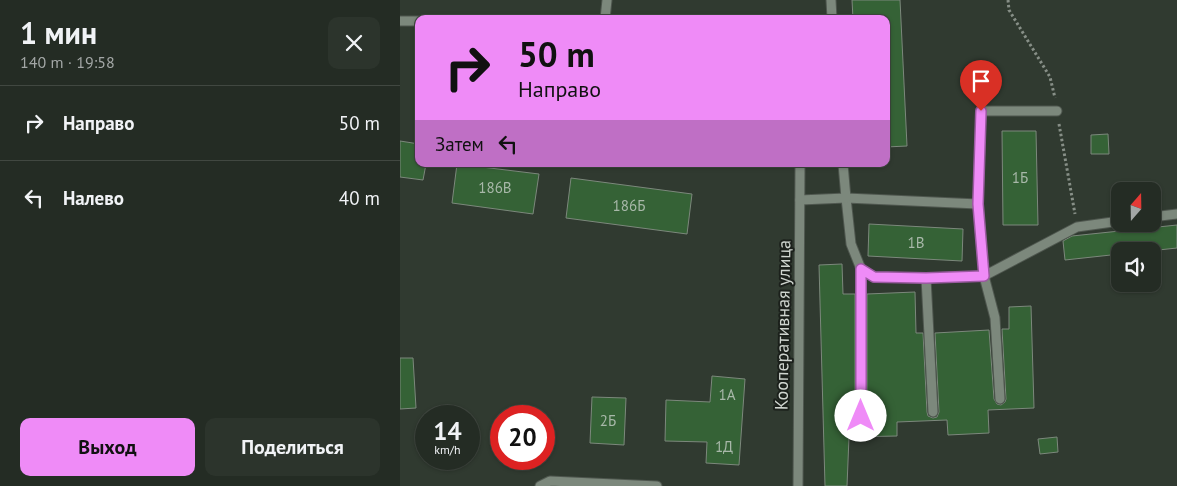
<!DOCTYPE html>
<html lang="ru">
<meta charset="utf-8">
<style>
:root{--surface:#242c24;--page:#2c342c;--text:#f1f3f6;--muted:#a3a7a6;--line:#414841;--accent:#ef8bf7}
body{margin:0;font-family:"PT Sans",sans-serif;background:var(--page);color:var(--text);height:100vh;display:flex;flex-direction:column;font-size:19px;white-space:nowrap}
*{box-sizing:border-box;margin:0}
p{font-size:16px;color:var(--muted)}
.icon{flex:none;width:28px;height:28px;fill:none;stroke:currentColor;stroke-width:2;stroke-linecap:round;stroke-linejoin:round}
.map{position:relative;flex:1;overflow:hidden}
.side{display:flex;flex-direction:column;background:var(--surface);width:400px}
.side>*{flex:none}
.guide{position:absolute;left:15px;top:15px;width:475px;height:152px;border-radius:10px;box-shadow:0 1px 4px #0004,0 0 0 1px var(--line);background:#ef8bf7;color:#111;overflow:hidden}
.needle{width:32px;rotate:20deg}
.tools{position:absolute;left:711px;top:182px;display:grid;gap:10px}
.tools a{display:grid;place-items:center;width:50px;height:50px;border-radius:10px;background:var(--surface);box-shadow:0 1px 4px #0004,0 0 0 1px var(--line);font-size:25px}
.speed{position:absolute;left:15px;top:405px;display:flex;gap:10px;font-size:25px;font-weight:700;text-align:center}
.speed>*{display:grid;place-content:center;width:65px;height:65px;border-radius:50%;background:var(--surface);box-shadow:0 1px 4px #0004,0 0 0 1px var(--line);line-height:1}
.speed small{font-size:12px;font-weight:400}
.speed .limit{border:8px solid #d22;background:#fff;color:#111}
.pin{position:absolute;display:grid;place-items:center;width:42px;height:42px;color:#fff;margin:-51px -21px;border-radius:50% 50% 50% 0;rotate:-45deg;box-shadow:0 0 5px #0007}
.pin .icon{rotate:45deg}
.me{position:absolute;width:55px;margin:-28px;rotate:0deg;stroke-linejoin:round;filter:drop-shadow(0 0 4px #0008)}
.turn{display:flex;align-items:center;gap:18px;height:105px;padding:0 20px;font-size:22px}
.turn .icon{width:65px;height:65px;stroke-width:2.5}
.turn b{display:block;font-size:35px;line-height:42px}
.then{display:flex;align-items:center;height:48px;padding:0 20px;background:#0003;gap:10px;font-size:19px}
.round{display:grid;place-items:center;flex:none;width:52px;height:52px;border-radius:10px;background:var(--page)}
.summary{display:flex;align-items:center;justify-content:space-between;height:85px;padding:0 20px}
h1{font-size:30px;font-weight:700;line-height:38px}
.cta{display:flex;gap:10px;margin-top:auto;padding:10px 20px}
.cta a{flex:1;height:58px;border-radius:10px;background:var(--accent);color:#111;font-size:20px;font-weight:700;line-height:58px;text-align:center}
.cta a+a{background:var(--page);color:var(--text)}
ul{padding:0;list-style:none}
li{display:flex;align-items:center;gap:15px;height:75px;padding:0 20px;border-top:1px solid var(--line)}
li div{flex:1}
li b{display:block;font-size:19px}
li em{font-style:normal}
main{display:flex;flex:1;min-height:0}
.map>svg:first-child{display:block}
</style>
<main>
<section class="side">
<div class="summary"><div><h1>1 мин</h1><p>140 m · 19:58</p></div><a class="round"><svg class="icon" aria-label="close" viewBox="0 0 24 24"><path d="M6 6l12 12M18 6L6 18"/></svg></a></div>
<ul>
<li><svg class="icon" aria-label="right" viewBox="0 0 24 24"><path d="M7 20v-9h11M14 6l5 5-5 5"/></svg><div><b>Направо</b></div><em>50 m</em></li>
<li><svg class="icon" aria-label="left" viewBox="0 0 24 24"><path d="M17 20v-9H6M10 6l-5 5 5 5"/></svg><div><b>Налево</b></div><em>40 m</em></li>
</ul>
<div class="cta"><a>Выход</a><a>Поделиться</a></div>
</section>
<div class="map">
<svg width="777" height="486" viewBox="0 0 777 486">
<rect width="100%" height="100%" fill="#303a30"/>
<g fill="#356236" stroke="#7c887c">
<polygon points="452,0 500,0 507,146 486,147 486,19 453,19"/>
<polygon points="602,131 636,131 638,225 603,225"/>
<polygon points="708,134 709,154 691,154 691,135"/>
<polygon points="0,141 19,144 19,164 26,164 23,180 0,177"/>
<polygon points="57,164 139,174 133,214 52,203"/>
<polygon points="171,178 292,194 287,234 166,218"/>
<polygon points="469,224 563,229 562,261 468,256"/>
<polygon points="777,225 777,248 749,251 720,251 720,254 665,260 663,241 672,236"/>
<polygon points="442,264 443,294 455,294 455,416 457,421 464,422 467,416 467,294 515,292 516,333 523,333 527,412 528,416 533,418 537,417 539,412 535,333 589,330 594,399 597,404 601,405 605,402 606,399 602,329 609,329 609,307 631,306 634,408 588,410 589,433 548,435 547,420 497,422 497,436 449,437 447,486 425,486 419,265"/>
<polygon points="0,358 13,358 16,408 0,409"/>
<polygon points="312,376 345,379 339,465 306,463 307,442 265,441 266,400 310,402"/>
<polygon points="192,397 226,398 224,445 190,443"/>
<polygon points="657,437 658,452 640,454 638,439"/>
</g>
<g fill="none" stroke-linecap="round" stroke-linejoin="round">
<g stroke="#4f574f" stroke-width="11">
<g id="minor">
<polyline points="431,0 432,19"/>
<polyline points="205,19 207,0"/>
<polyline points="0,21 19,21"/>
<polyline points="657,111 581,111 578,204 446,198 451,244 461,269 474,277 526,278 584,276 677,227 720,221"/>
<polyline points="400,200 446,198 443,164"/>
<polyline points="578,204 584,276 595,318 600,399"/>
<polyline points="752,217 777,214"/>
<polyline points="526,278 533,412"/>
<polyline points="461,416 461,269"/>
<polyline points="140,486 150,481 257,486"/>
<polyline points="398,486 400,164"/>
</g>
</g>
<g stroke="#878f87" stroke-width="3" stroke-dasharray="2.5 2.5" stroke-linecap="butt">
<polyline points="608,0 609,10 650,77 655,98"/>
<polyline points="659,124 675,214"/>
</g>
<use href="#minor" stroke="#7c887c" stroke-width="9"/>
</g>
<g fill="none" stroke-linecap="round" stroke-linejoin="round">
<g stroke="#9b5aa1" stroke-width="12">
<polyline id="route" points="461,416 461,269 474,277 526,278 584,276 578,204 581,111"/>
</g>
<use href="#route" stroke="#ef8bf7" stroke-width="9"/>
</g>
<g text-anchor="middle" stroke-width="4" stroke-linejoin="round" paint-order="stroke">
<g font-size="15" fill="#a8b8a9">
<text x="620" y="183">1Б</text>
<text x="95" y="193">186В</text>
<text x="229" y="211">186Б</text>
<text x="516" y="248">1В</text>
<text x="327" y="400">1А</text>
<text x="208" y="426">2Б</text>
<text x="324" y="452">1Д</text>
</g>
<g font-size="18" fill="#cfd5cf" stroke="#1b201b">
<text transform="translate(383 325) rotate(-89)" y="6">Кооперативная улица</text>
</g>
</g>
</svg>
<div class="tools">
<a><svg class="needle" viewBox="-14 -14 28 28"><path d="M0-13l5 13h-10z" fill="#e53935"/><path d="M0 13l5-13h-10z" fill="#a3a7a6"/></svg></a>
<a><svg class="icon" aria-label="sound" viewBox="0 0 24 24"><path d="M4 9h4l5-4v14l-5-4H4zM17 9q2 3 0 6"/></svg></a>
</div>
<div class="speed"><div>14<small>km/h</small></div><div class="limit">20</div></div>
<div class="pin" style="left:581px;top:111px;background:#d93025"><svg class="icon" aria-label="arrive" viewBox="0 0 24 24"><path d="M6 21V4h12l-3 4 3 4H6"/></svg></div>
<svg class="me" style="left:461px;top:416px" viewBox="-20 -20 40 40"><circle r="19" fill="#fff"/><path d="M0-13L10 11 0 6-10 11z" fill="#ef8bf7"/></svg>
<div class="guide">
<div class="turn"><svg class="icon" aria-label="right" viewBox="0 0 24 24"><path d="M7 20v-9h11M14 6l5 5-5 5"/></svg><div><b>50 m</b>Направо</div></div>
<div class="then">Затем<svg class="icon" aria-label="left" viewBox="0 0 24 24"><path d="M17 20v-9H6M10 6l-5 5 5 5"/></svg></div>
</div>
</div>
</main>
